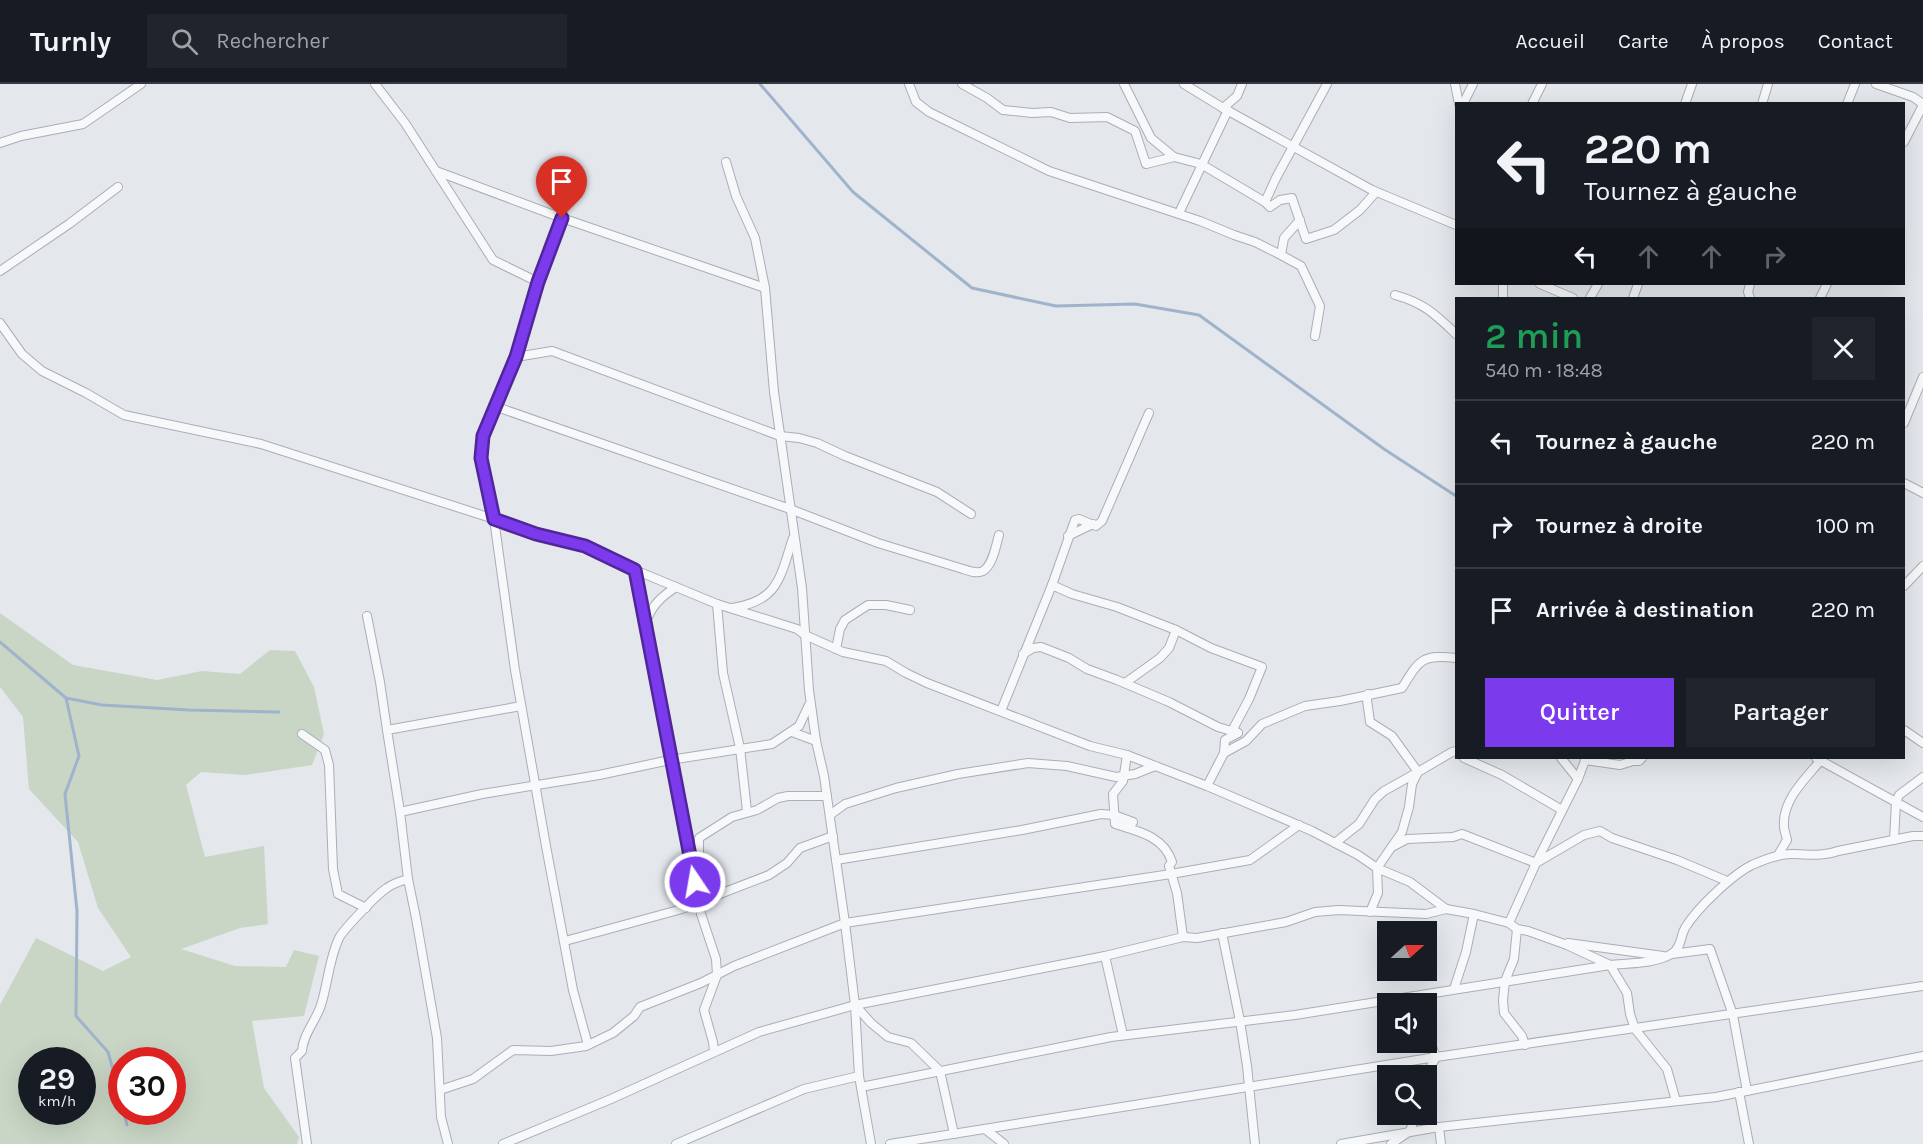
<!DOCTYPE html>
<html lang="fr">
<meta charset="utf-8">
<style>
:root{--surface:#171b24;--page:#20242c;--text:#f1f3f6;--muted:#9ea1a6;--line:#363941;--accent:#7c3aed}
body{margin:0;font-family:Karla,sans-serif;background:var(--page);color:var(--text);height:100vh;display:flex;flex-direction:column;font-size:22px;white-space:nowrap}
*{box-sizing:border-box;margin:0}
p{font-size:20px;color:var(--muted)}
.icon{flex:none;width:33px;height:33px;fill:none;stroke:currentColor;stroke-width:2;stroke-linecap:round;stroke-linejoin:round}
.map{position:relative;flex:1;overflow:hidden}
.sheet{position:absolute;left:1455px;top:213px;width:450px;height:462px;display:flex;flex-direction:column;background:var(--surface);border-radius:0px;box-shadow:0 6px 24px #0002}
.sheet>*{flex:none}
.guide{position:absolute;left:1455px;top:18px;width:450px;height:183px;border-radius:0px;box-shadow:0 6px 24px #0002;background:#171b24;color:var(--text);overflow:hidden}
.needle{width:39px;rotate:69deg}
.tools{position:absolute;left:1377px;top:837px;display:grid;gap:12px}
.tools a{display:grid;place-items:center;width:60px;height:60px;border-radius:0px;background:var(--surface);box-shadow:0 6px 24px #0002;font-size:30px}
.speed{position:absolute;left:18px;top:963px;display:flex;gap:12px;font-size:30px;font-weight:700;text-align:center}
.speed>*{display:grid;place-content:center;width:78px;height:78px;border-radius:50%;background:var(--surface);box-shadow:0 6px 24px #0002;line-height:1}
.speed small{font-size:15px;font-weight:400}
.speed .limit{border:9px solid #d22;background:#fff;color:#111}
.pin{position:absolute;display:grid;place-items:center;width:51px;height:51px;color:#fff;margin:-62px -26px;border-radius:50% 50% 50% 0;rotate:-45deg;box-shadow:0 0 6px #0007}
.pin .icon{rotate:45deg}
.me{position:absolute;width:66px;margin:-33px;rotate:348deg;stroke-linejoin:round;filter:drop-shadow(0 0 4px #0008)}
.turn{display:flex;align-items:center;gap:21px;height:126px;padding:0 30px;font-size:27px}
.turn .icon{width:78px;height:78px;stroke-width:2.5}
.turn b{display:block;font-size:42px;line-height:51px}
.lanes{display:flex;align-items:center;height:57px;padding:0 30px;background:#0003;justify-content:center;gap:30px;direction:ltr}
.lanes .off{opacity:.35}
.round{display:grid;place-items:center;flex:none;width:63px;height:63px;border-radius:0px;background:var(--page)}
.head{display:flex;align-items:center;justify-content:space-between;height:102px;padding:0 30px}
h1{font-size:36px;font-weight:600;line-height:45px;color:#1e9e55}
.action{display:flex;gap:12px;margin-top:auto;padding:12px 30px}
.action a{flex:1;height:69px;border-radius:0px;background:var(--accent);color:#fff;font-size:24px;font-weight:600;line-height:69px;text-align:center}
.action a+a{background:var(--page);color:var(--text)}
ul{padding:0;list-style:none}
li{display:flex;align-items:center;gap:18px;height:84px;padding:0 30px;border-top:2px solid var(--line)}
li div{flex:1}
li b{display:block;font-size:22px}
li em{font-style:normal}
header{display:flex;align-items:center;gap:36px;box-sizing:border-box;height:84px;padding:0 30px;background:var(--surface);border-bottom:2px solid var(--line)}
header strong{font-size:28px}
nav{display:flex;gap:33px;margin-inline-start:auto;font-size:21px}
.search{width:420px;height:54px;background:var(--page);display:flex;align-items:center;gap:15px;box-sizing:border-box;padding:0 21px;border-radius:0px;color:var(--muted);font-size:22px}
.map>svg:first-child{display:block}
</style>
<header>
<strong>Turnly</strong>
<div class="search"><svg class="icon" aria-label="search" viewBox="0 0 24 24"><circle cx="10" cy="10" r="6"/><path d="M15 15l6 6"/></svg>Rechercher</div>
<nav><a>Accueil</a><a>Carte</a><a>À propos</a><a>Contact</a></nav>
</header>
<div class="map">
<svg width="1923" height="1060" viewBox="0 0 1923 1060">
<rect width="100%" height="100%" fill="#e4e7ec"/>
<path fill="#c9d6c5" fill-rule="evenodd" d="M 0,529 L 73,581 L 157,596 L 202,587 L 240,590 L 270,566 L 295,567 L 314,603 L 324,650 L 312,681 L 245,691 L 201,688 L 186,701 L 205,773 L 264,762 L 268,840 L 240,844 L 181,865 L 235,882 L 286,883 L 294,866 L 319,872 L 304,932 L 252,937 L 264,1004 L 299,1053 L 297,1060 L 0,1060 L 0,921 L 36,854 L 103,887 L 131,873 L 98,824 L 78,758 L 29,705 L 23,633 L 0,603 ZM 32,976 L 82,976 L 82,1028 L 32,1028 ZM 122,976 L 172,976 L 172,1028 L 122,1028 Z"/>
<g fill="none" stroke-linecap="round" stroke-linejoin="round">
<g stroke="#9fb4cc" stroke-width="3">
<polyline points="760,0 853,108 972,204 1056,222 1135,220 1199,231 1384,365 1456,412"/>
<polyline points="0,558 66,614 102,621 189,626 279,628"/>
<polyline points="66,614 79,672 65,710 77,827 76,932 108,968 122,1018"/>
<polyline points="124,1028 127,1041"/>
</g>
<g stroke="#a9aeb7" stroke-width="10">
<g id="street">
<polyline points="375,0 405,39 493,176 538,198"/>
<polyline points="909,0 916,18 929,28 1049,87 1200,137 1234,151 1255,158 1281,171"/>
<polyline points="962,0 987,14 1003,26 1032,29 1051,28 1070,34 1107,33 1135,47 1146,80 1174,73 1201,80 1265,118 1276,94 1327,0"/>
<polyline points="1124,0 1151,54 1174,73"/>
<polyline points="1184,0 1223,24 1372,106 1456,141"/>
<polyline points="1455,0 1459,20"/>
<polyline points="1876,0 1913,13 1923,20"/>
<polyline points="1463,20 1473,0"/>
<polyline points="1532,20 1542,0"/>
<polyline points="1685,20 1692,0"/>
<polyline points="1762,20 1768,0"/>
<polyline points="1847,20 1855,0"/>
<polyline points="1223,24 1237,12 1242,0"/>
<polyline points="1904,58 1923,21"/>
<polyline points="0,59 21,52 83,40 141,0"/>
<polyline points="726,78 736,112 755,154 765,204 774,308 802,504 809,606 816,657 824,692 845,839 855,921 859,992 871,1060"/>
<polyline points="436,87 562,134 765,204"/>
<polyline points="1265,118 1270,123 1280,116 1292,114 1306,155 1334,146 1360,126 1376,108"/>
<polyline points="1179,129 1228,26"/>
<polyline points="562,134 538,198 516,273 483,352 481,374 494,435 515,586 546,762 573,906 588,961"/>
<polyline points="1300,136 1284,154 1281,171 1301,182 1320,222 1315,252"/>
<polyline points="0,187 69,140 118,103"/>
<polyline points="1503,200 1503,214"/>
<polyline points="1540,200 1573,214"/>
<path d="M 1395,211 C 1424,219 1435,230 1456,250"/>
<polyline points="1590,214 1598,200"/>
<polyline points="1633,214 1638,200"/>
<polyline points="1750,214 1748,208 1750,200"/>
<polyline points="1820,214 1827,200"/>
<polyline points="0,239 22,270 42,287 86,309 124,331 261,360 494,435 535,450 585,462 635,486 717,520 797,545 805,551 843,568 886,577 906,589 927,599 1090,662 1127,671 1207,702 1312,747 1358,771 1377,784 1410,798 1446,825"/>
<polyline points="516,273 552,267 780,352 799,354 817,359 845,372 937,408 971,430"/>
<path d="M 494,322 L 790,425 L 878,459 L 963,485 C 969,487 977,490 983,487 C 993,481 996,461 999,451"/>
<polyline points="1904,339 1923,293"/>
<polyline points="1904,399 1923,409"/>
<polyline points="1068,452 1093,440"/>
<polyline points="635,486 701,830 716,875 717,891 704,926 713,958 714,967"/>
<polyline points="1052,501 1072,510 1117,523 1176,546 1211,564 1262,583 1249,615 1233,645 1238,649 1225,656 1224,669 1207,702"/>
<polyline points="1904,502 1923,482"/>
<polyline points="717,520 723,589 740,664 747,727"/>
<path d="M 732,524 C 779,517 780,493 793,454"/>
<polyline points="367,532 380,598 387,646"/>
<path d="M 646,538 C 652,521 661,513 676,503"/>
<polyline points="836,565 840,545 845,536 868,521 886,521 910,526"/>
<polyline points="1023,570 1033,564 1041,563 1069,574 1087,585 1117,596 1169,618 1218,643 1238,649"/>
<polyline points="1125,599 1160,574 1169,564 1176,546"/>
<polyline points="1001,627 1052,501 1075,436 1079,435 1096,442 1102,437 1149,329"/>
<polyline points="1904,646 1923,659"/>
<polyline points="792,648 816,657"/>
<polyline points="302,650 325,666 329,681 333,785 338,810 366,824"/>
<path d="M 1224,669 L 1246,657 L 1262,640 L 1305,622 L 1340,617 L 1402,604 C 1419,576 1422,570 1456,574"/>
<path d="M 1127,671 L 1123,697 L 1113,710 L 1115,740 C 1137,747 1164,752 1172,778 L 1169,782 L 1177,809 L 1183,853"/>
<polyline points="1464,674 1502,691 1562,726"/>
<polyline points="1561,674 1578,695"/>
<polyline points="1816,674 1923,733"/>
<polyline points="1585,676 1620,681 1633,677 1639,677 1642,674"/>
<polyline points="400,728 387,646 521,622"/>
<polyline points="830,731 845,720 896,704 958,690 1028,679 1067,682 1116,693 1135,690 1155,682"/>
<polyline points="1894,756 1896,718 1899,711 1923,693"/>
<polyline points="1335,759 1359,740 1375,715 1384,707 1418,688 1392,652 1370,638 1367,616 1368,610"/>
<polyline points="1392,763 1407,755 1453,753 1462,750 1536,779 1584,751 1600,747 1612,754 1677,776 1727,797"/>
<path d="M 1778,771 L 1787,756 C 1786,751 1784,746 1784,742 C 1782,716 1806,694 1821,676"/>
<polyline points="836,776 1022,746 1101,730 1114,731 1133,738"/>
<polyline points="408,795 416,834 437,954 441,1033 448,1060"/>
<polyline points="699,801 699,754 732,733 757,726 778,714 788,712 827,712"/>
<polyline points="699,818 769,791 787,779 800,764 833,752"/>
<polyline points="1370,828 1378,809 1377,784 1402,748 1409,723 1412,700 1418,688 1452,668 1456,667"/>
<polyline points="1509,839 1536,779 1578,695 1586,674"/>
<polyline points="1517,845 1514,875 1505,897 1503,916 1504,929 1522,952 1525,961"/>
<polyline points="1222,849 1240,937 1247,982 1255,1060"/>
<polyline points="565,857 682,825 699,818 699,816"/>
<polyline points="1568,859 1663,872"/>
<polyline points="1672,870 1710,865 1733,931 1747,1007"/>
<polyline points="1105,872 1123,951"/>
<polyline points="1454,905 1466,868 1474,830"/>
<polyline points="855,921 871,939 888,953 911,959 940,987 954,1050"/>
<polyline points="1426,948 1436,973 1430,984 1426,998"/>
<path d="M 861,1003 L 1111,953 L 1295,931 L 1610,881 C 1629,879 1657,880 1673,869 C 1682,862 1680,853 1685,844 C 1697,824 1732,791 1752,781 C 1765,775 1778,770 1792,770 C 1808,770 1823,773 1838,767 L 1913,752 L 1923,752"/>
<polyline points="440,1006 473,995 513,966 551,967 586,962 613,949 634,932 640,923 701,899 734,882 845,839 1171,790 1250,776 1299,741"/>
<polyline points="1739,1008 1749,1060"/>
<polyline points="1439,1043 1441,1060"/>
<polyline points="985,1045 1004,1060"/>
<path d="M 307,1060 L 295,974 L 302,967 C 303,950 316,937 321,921 C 328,899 329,875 339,854 C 344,845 377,810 387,804 C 392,800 401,797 408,795 L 400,728 L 482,710 L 599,691 L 670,676 L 772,660 L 799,642 L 809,621"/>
<polyline points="503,1060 611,1015 759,948 855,921 1105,872 1183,853 1197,854 1286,838 1315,828 1339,826 1426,830 1446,825 1474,830 1509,839 1517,845 1528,847 1567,861 1610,881 1627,909 1630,930 1635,945 1667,985 1676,1017"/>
<polyline points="676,1060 804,1005 859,992"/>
<polyline points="890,1060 1436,973 1923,902"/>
<polyline points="1341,1060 1439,1043 1716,1013 1923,972"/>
<polyline points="1391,1060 1410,1047 1416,1030"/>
</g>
</g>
<use href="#street" stroke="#f7f8fa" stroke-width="8"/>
</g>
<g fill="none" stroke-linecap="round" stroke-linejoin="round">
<g stroke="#51269a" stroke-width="15">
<polyline id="route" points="562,134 538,198 516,273 483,352 481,374 494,435 536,450 585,462 635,486 695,798"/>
</g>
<use href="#route" stroke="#7c3aed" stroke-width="10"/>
</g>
</svg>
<div class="tools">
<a><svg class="needle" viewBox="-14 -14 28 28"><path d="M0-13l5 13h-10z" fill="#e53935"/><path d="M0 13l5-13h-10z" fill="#9ea1a6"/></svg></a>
<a><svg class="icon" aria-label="sound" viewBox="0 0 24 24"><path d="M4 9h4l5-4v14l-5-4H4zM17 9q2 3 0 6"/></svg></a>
<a><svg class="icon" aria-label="search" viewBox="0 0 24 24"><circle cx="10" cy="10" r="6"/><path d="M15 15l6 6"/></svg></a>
</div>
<div class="speed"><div>29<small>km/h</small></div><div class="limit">30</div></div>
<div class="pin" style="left:562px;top:134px;background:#d93025"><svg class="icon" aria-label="arrive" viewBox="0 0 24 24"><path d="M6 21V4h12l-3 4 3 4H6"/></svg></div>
<svg class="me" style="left:695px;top:798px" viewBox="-20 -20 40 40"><circle r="17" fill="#7c3aed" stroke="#fff" stroke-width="3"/><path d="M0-11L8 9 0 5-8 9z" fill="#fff"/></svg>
<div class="guide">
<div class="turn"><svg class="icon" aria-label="left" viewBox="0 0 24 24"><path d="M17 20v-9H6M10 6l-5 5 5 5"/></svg><div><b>220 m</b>Tournez à gauche</div></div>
<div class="lanes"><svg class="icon" aria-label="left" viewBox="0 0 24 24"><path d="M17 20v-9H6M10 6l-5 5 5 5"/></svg><svg class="icon off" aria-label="ahead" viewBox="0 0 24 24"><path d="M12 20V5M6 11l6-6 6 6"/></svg><svg class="icon off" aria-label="ahead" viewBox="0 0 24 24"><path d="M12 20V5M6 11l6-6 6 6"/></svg><svg class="icon off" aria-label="right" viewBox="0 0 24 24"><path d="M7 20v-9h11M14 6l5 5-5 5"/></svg></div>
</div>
<section class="sheet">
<div class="head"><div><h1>2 min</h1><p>540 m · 18:48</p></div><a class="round"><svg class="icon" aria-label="close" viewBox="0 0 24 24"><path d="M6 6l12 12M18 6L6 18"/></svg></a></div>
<ul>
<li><svg class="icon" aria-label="left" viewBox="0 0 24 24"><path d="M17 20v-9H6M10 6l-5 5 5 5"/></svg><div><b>Tournez à gauche</b></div><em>220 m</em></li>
<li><svg class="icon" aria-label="right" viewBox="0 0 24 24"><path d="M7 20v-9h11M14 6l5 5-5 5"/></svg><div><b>Tournez à droite</b></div><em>100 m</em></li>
<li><svg class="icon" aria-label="arrive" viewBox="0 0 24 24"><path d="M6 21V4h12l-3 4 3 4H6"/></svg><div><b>Arrivée à destination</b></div><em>220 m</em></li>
</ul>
<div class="action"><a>Quitter</a><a>Partager</a></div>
</section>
</div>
